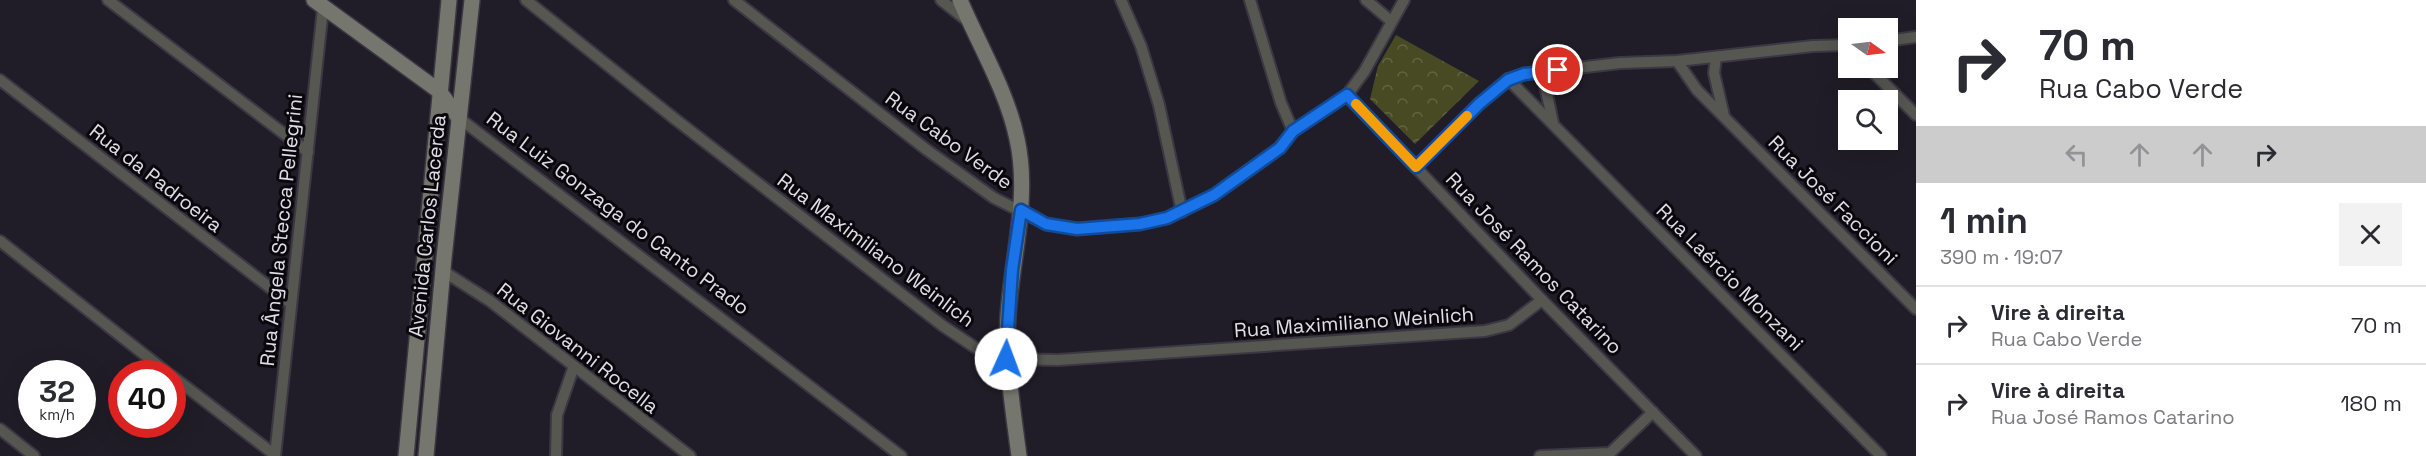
<!DOCTYPE html>
<html lang="pt">
<meta charset="utf-8">
<style>
:root{--surface:#fff;--page:#f2f2f3;--text:#2b2b33;--muted:#7c7c81;--line:#e1e1e2}
body{margin:0;font-family:"Space Grotesk",sans-serif;background:var(--page);color:var(--text);height:100vh;display:flex;flex-direction:column;font-size:22px;white-space:nowrap}
*{box-sizing:border-box;margin:0}
p{font-size:20px;color:var(--muted)}
.icon{flex:none;width:33px;height:33px;fill:none;stroke:currentColor;stroke-width:2;stroke-linecap:round;stroke-linejoin:round}
.map{position:relative;flex:1;overflow:hidden}
.details{display:flex;flex-direction:column;background:var(--surface);width:510px}
.details>*{flex:none}
.hud{background:#fff;color:var(--text);overflow:hidden}
.needle{width:39px;rotate:104deg}
.buttons{position:absolute;left:1838px;top:18px;display:grid;gap:12px}
.buttons a{display:grid;place-items:center;width:60px;height:60px;border-radius:0px;background:var(--surface);box-shadow:0 6px 24px #0002;font-size:30px}
.speed{position:absolute;left:18px;top:360px;display:flex;gap:12px;font-size:30px;font-weight:700;text-align:center}
.speed>*{display:grid;place-content:center;width:78px;height:78px;border-radius:50%;background:var(--surface);box-shadow:0 6px 24px #0002;line-height:1}
.speed small{font-size:15px;font-weight:400}
.speed .limit{border:9px solid #d22;background:#fff;color:#111}
.pin{position:absolute;display:grid;place-items:center;width:51px;height:51px;color:#fff;margin:-26px;border:3px solid #fff;border-radius:50%;box-shadow:0 2px 6px #0007}
.me{position:absolute;width:66px;margin:-33px;rotate:2deg;stroke-linejoin:round;filter:drop-shadow(0 0 4px #0008)}
.turn{display:flex;align-items:center;gap:21px;height:126px;padding:0 24px;font-size:27px}
.turn .icon{width:78px;height:78px;stroke-width:2.5}
.turn b{display:block;font-size:42px;line-height:51px}
.lanes{display:flex;align-items:center;height:57px;padding:0 24px;background:#0003;justify-content:center;gap:30px;direction:ltr}
.lanes .off{opacity:.35}
.round{display:grid;place-items:center;flex:none;width:63px;height:63px;border-radius:0px;background:var(--page)}
.overview{display:flex;align-items:center;justify-content:space-between;height:102px;padding:0 24px}
h1{font-size:36px;font-weight:700;line-height:45px}
ul{padding:0;list-style:none}
li{display:flex;align-items:center;gap:18px;height:78px;padding:0 24px;border-top:2px solid var(--line)}
li div{flex:1}
li b{display:block;font-size:22px}
li em{font-style:normal}
main{display:flex;flex:1;min-height:0}
.map>svg:first-child{display:block}
</style>
<main>
<div class="map">
<svg width="1916" height="456" viewBox="0 0 1916 456">
<defs>
<pattern id="park-crowns" width="20" height="18" patternUnits="userSpaceOnUse" patternTransform="scale(1.5)"><rect width="20" height="18" fill="#484a23"/><path d="M2 6a3 3 0 1 1 6 0M12 15a3 3 0 1 1 6 0" fill="none" stroke="#626443"/></pattern>
</defs>
<rect width="100%" height="100%" fill="#211d28"/>
<polygon fill="url(#park-crowns)" points="1396,35 1479,81 1415,144 1370,99 1378,66"/>
<g fill="none" stroke-linecap="round" stroke-linejoin="round">
<g stroke="#3c3843" stroke-width="14">
<g id="street">
<polyline points="108,0 308,152"/>
<polyline points="526,0 675,119 943,326 985,354 1006,359 1058,360 1485,331 1509,325 1542,300"/>
<polyline points="734,0 927,150 994,198 1046,224 1077,229 1140,224 1167,218 1214,195 1279,148 1293,131 1347,95 1364,72 1404,0"/>
<polyline points="941,0 969,22"/>
<polyline points="1121,0 1141,46 1159,105 1182,212"/>
<polyline points="1250,0 1281,103 1293,131"/>
<polyline points="1366,0 1391,21"/>
<polyline points="1887,41 1916,37"/>
<polyline points="1716,57 1714,73 1724,116"/>
<polyline points="1677,61 1697,90 1916,309"/>
<polyline points="1869,68 1916,115"/>
<polyline points="1542,71 1553,123"/>
<polyline points="1508,79 1881,456"/>
<polyline points="0,80 290,303"/>
<polyline points="1347,95 1542,300 1696,456"/>
<polyline points="459,118 901,456"/>
<polyline points="1416,167 1479,104 1508,79 1524,74 1620,63 1677,61 1813,46 1848,45"/>
<polyline points="0,241 169,374"/>
<polyline points="443,271 490,301 690,456"/>
<polyline points="172,376 275,455"/>
<polyline points="0,429 34,456"/>
<polyline points="275,456 323,8"/>
<polyline points="556,456 557,415 574,366"/>
<polyline points="1540,456 1610,453 1653,412"/>
</g>
</g>
<g stroke="#3c3843" stroke-width="18">
<g id="secondary">
<polyline points="314,0 439,91 459,118"/>
<path d="M 960,0 C 979,45 1007,91 1017,139 C 1030,197 1012,257 1008,316 C 1005,363 1013,409 1019,456"/>
<polyline points="406,456 449,0"/>
<polyline points="426,456 444,258 472,0"/>
</g>
</g>
<use href="#street" stroke="#565751" stroke-width="10"/>
<use href="#secondary" stroke="#75766d" stroke-width="15"/>
</g>
<g fill="none" stroke-linecap="round" stroke-linejoin="round">
<g stroke="#114b97" stroke-width="15">
<polyline id="route" points="1006,359 1012,270 1021,210 1046,224 1077,229 1140,224 1167,218 1214,195 1280,148 1293,131 1347,95 1416,167 1479,104 1508,80 1524,74 1558,70"/>
</g>
<use href="#route" stroke="#1a73e8" stroke-width="10"/>
<polyline stroke="#f59e0b" stroke-width="10" points="1356,104 1416,167 1467,116"/>
</g>
<g text-anchor="middle" stroke-width="6" stroke-linejoin="round" paint-order="stroke">
<g font-size="20" fill="#e1dee6" stroke="#0a080d">
<text transform="translate(949 140) rotate(36)" y="7">Rua Cabo Verde</text>
<text transform="translate(156 178) rotate(38)" y="7">Rua da Padroeira</text>
<text transform="translate(1833 200) rotate(45)" y="7">Rua José Faccioni</text>
<text transform="translate(618 213) rotate(37)" y="7">Rua Luiz Gonzaga do Canto Prado</text>
<text transform="translate(427 226) rotate(-84)" y="7">Avenida Carlos Lacerda</text>
<text transform="translate(281 230) rotate(-84)" y="7">Rua Ângela Stecca Pellegrini</text>
<text transform="translate(876 250) rotate(37)" y="7">Rua Maximiliano Weinlich</text>
<text transform="translate(1534 263) rotate(46)" y="7">Rua José Ramos Catarino</text>
<text transform="translate(1730 277) rotate(45)" y="7">Rua Laércio Monzani</text>
<text transform="translate(1354 322) rotate(-4)" y="7">Rua Maximiliano Weinlich</text>
<text transform="translate(578 348) rotate(38)" y="7">Rua Giovanni Rocella</text>
</g>
</g>
</svg>
<div class="buttons">
<a><svg class="needle" viewBox="-14 -14 28 28"><path d="M0-13l5 13h-10z" fill="#e53935"/><path d="M0 13l5-13h-10z" fill="#7c7c81"/></svg></a>
<a><svg class="icon" aria-label="search" viewBox="0 0 24 24"><circle cx="10" cy="10" r="6"/><path d="M15 15l6 6"/></svg></a>
</div>
<div class="speed"><div>32<small>km/h</small></div><div class="limit">40</div></div>
<div class="pin" style="left:1558px;top:70px;background:#d93025"><svg class="icon" aria-label="arrive" viewBox="0 0 24 24"><path d="M6 21V4h12l-3 4 3 4H6"/></svg></div>
<svg class="me" style="left:1006px;top:359px" viewBox="-20 -20 40 40"><circle r="19" fill="#fff"/><path d="M0-13L10 11 0 6-10 11z" fill="#1a73e8"/></svg>
</div>
<section class="details">
<div class="hud">
<div class="turn"><svg class="icon" aria-label="right" viewBox="0 0 24 24"><path d="M7 20v-9h11M14 6l5 5-5 5"/></svg><div><b>70 m</b>Rua Cabo Verde</div></div>
<div class="lanes"><svg class="icon off" aria-label="left" viewBox="0 0 24 24"><path d="M17 20v-9H6M10 6l-5 5 5 5"/></svg><svg class="icon off" aria-label="ahead" viewBox="0 0 24 24"><path d="M12 20V5M6 11l6-6 6 6"/></svg><svg class="icon off" aria-label="ahead" viewBox="0 0 24 24"><path d="M12 20V5M6 11l6-6 6 6"/></svg><svg class="icon" aria-label="right" viewBox="0 0 24 24"><path d="M7 20v-9h11M14 6l5 5-5 5"/></svg></div>
</div>
<div class="overview"><div><h1>1 min</h1><p>390 m · 19:07</p></div><a class="round"><svg class="icon" aria-label="close" viewBox="0 0 24 24"><path d="M6 6l12 12M18 6L6 18"/></svg></a></div>
<ul>
<li><svg class="icon" aria-label="right" viewBox="0 0 24 24"><path d="M7 20v-9h11M14 6l5 5-5 5"/></svg><div><b>Vire à direita</b><p>Rua Cabo Verde</p></div><em>70 m</em></li>
<li><svg class="icon" aria-label="right" viewBox="0 0 24 24"><path d="M7 20v-9h11M14 6l5 5-5 5"/></svg><div><b>Vire à direita</b><p>Rua José Ramos Catarino</p></div><em>180 m</em></li>
</ul>
</section>
</main>
